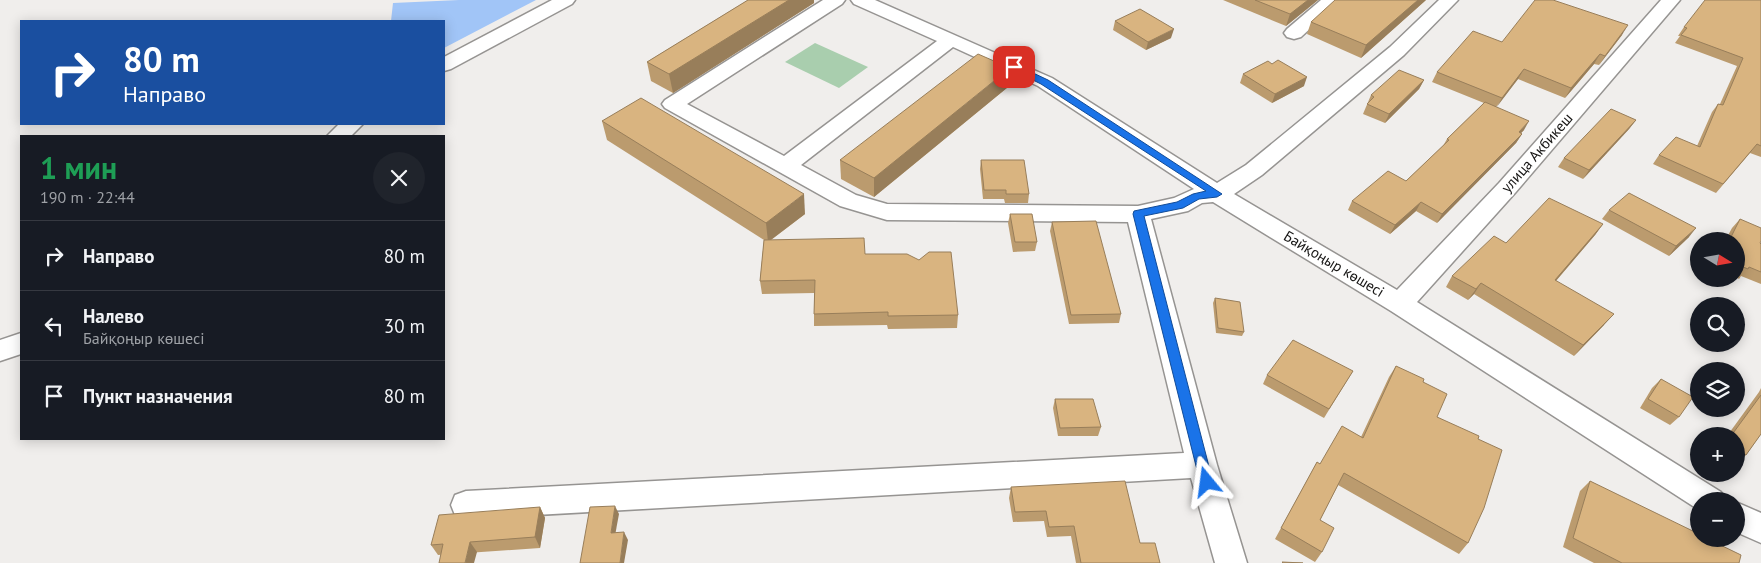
<!DOCTYPE html>
<html lang="ru">
<meta charset="utf-8">
<style>
:root{--surface:#171b24;--page:#20242c;--text:#f1f3f6;--muted:#9ea1a6;--line:#363941}
body{margin:0;font-family:"PT Sans",sans-serif;background:var(--page);color:var(--text);height:100vh;display:flex;flex-direction:column;font-size:19px;white-space:nowrap}
*{box-sizing:border-box;margin:0}
p{font-size:16px;color:var(--muted)}
.icon{flex:none;width:28px;height:28px;fill:none;stroke:currentColor;stroke-width:2;stroke-linecap:round;stroke-linejoin:round}
.map{position:relative;flex:1;overflow:hidden}
.side{position:absolute;left:20px;top:135px;width:425px;height:305px;display:flex;flex-direction:column;background:var(--surface);border-radius:0px;box-shadow:0 2px 12px #0003}
.side>*{flex:none}
.guide{position:absolute;left:20px;top:20px;width:425px;height:105px;border-radius:0px;box-shadow:0 2px 12px #0003;background:#1a4fa0;color:#fff;overflow:hidden}
.needle{width:32px;rotate:101deg}
.tools{position:absolute;left:1690px;top:232px;display:grid;gap:10px}
.tools a{display:grid;place-items:center;width:55px;height:55px;border-radius:50%;background:var(--surface);box-shadow:0 2px 12px #0003;font-size:25px}
.pin{position:absolute;display:grid;place-items:center;width:42px;height:42px;color:#fff;margin:-21px;border-radius:10px;box-shadow:0 2px 8px #0006}
.me{position:absolute;width:55px;margin:-28px;rotate:344deg;stroke-linejoin:round;filter:drop-shadow(0 0 4px #0008)}
.turn{display:flex;align-items:center;gap:18px;height:105px;padding:0 20px;font-size:22px}
.turn .icon{width:65px;height:65px;stroke-width:2.5}
.turn b{display:block;font-size:35px;line-height:42px}
.round{display:grid;place-items:center;flex:none;width:52px;height:52px;border-radius:26px;background:var(--page)}
.headline{display:flex;align-items:center;justify-content:space-between;height:85px;padding:0 20px}
h1{font-size:30px;font-weight:600;line-height:38px;color:#1e9e55}
ul{padding:0;list-style:none}
li{display:flex;align-items:center;gap:15px;height:70px;padding:0 20px;border-top:1px solid var(--line)}
li div{flex:1}
li b{display:block;font-size:19px}
li em{font-style:normal}
.map>svg:first-child{display:block}
</style>
<div class="map">
<svg width="1761" height="563" viewBox="0 0 1761 563">
<rect width="100%" height="100%" fill="#f0eeec"/>
<polygon fill="#a9ceae" points="815,43 868,67 839,88 785,62"/>
<polygon fill="#a1c5f7" points="459,0 536,0 444,48 444,21 391,21 393,3"/>
<g fill="none" stroke-linecap="round" stroke-linejoin="round">
<g stroke="#969492" stroke-width="3">
<g id="minor">
<polygon points="552,0 575,0 572,4 451,69 444,71 444,57"/>
<path d="M 823,0 L 845,0 L 842,4 L 687,104 L 784,156 L 937,41 L 854,4 L 851,0 L 875,0 L 1052,78 L 1217,183 L 1246,165 L 1390,47 L 1439,0 L 1458,0 L 1404,55 L 1262,175 L 1234,194 L 1397,290 L 1499,183 L 1661,0 L 1680,0 L 1515,193 L 1417,302 L 1721,492 L 1725,501 L 1699,501 L 1699,510 L 1391,311 L 1213,202 L 1202,203 L 1188,211 L 1151,219 L 1217,465 L 1247,563 L 1215,563 L 1191,478 L 466,519 L 455,515 L 451,505 L 455,495 L 466,491 L 1184,453 L 1128,222 L 887,220 L 840,206 L 665,108 L 662,104 L 665,100 ZM 953,47 L 1038,86 L 1194,189 L 1174,198 L 1138,206 L 887,204 L 856,195 L 801,165 Z"/>
<polygon points="1321,0 1341,0 1301,37 1294,39 1287,37 1284,33 1287,29"/>
<polygon points="339,124 363,124 351,136 327,136"/>
<polygon points="21,333 21,354 0,361 0,340"/>
<polygon points="1736,502 1761,513 1761,543 1736,532"/>
</g>
</g>
<use href="#minor" fill="#fff" fill-rule="evenodd"/>
</g>
<g fill="#bb9b6e">
<polygon points="748,0 814,0 814,3 673,93 651,81 647,62"/>
<polygon points="1223,0 1318,0 1286,26"/>
<polygon points="1426,0 1361,58 1307,34 1311,22"/>
<polygon points="1761,0 1761,157 1750,153 1716,193 1653,164 1659,155 1697,146 1712,112 1718,104 1720,104 1737,66 1675,43 1680,36 1678,36 1684,27"/>
<polygon points="1115,21 1171,38 1146,50 1113,30"/>
<polygon points="1622,35 1599,65 1594,64 1565,98 1518,79 1496,107 1524,130 1521,133 1522,134 1516,143 1437,223 1416,211 1390,234 1348,210 1352,201 1406,181 1443,146 1447,139 1484,103 1432,82 1437,72 1502,42"/>
<polygon points="1243,74 1304,86 1272,103 1240,83"/>
<polygon points="1424,80 1419,89 1385,123 1363,114 1371,95"/>
<polygon points="1008,87 874,197 841,179 840,160"/>
<polygon points="1636,120 1629,129 1583,179 1558,167 1564,158"/>
<polygon points="602,121 805,214 771,240 865,254 958,315 957,328 888,329 887,325 814,326 814,293 762,294 760,281 764,240 607,140"/>
<polygon points="981,160 1029,194 1028,203 1005,203 1004,199 983,199 980,169"/>
<polygon points="1609,210 1689,237 1669,256 1602,219"/>
<polygon points="1010,214 1037,242 1035,251 1013,252 1008,223"/>
<polygon points="1740,219 1761,244 1761,284 1741,276 1739,279 1736,277 1736,241 1725,241 1732,228"/>
<polygon points="1052,222 1121,314 1119,323 1069,324 1050,231"/>
<polygon points="1603,224 1595,235 1556,281 1604,325 1574,356 1474,294 1468,300 1446,287 1452,276 1506,243"/>
<polygon points="1215,298 1244,332 1242,336 1216,333 1213,303"/>
<polygon points="1396,366 1423,382 1437,417 1478,439 1468,543 1459,554 1338,485 1320,520 1322,552 1315,562 1275,539 1317,462 1320,464 1361,437 1389,377"/>
<polygon points="1353,371 1324,418 1263,384 1267,375"/>
<polygon points="1661,379 1679,417 1670,425 1640,408 1652,388"/>
<polygon points="1761,388 1761,434 1746,455 1736,463 1736,436 1727,436 1759,392"/>
<polygon points="1055,399 1101,427 1098,436 1058,436 1053,408"/>
<polygon points="1590,481 1739,563 1594,563 1563,547 1580,491"/>
<polygon points="1011,487 1140,543 1160,563 1076,563 1071,536 1047,537 1044,521 1013,522 1009,498"/>
<polygon points="540,507 545,518 540,548 438,555 431,545"/>
</g>
<g fill="#987e5a">
<polygon points="789,0 814,0 814,3 673,93 669,74"/>
<polygon points="1308,0 1318,0 1286,26 1290,14"/>
<polygon points="1418,0 1426,0 1361,58 1366,45"/>
<polygon points="1628,25 1622,35 1599,65 1605,56"/>
<polygon points="1174,29 1171,38 1146,50 1148,42"/>
<polygon points="1600,54 1594,64 1565,98 1571,88"/>
<polygon points="1010,68 1008,87 874,197 874,178"/>
<polygon points="1524,69 1518,79 1496,108 1502,98"/>
<polygon points="1307,77 1304,86 1272,103 1275,94"/>
<polygon points="1424,80 1419,89 1385,123 1389,114"/>
<polygon points="1636,120 1629,129 1583,179 1589,170"/>
<polygon points="1529,121 1524,130 1513,141 1519,132"/>
<polygon points="1522,134 1516,143 1437,223 1442,214"/>
<polygon points="804,194 805,214 768,242 766,223"/>
<polygon points="1421,202 1416,211 1390,234 1395,225"/>
<polygon points="1603,224 1595,235 1547,291 1555,280"/>
<polygon points="1696,228 1689,237 1669,256 1676,246"/>
<polygon points="1481,283 1474,294 1468,300 1476,289"/>
<polygon points="1614,314 1604,325 1574,356 1583,345"/>
<polygon points="615,506 619,514 614,541 611,533"/>
<polygon points="540,507 545,518 540,548 535,537"/>
<polygon points="624,532 628,540 624,563 620,563"/>
<polygon points="470,542 477,552 474,563 465,563"/>
</g>
<g fill="#d9b480" stroke="#987e5a">
<polygon points="748,0 789,0 669,74 647,62"/>
<polygon points="1255,0 1308,0 1290,14"/>
<polygon points="1335,0 1418,0 1366,45 1311,22"/>
<polygon points="1535,0 1553,0 1628,25 1605,56 1600,54 1571,88 1524,69 1502,98 1437,72 1473,31 1502,42"/>
<polygon points="1705,0 1761,0 1761,146 1757,144 1723,184 1659,155 1676,137 1700,147 1718,104 1723,105 1743,58 1681,35 1687,28 1684,27"/>
<polygon points="1140,9 1174,29 1148,42 1115,21"/>
<polygon points="978,54 1010,68 874,178 840,160"/>
<polygon points="1278,60 1307,77 1275,94 1243,74 1268,61 1272,64"/>
<polygon points="1399,70 1424,80 1389,114 1367,104 1374,97 1371,95"/>
<polygon points="641,98 804,194 766,223 602,121"/>
<polygon points="1485,102 1529,121 1519,132 1522,134 1442,214 1421,202 1395,225 1352,201 1388,171 1406,181 1449,140 1447,139"/>
<polygon points="1611,109 1636,120 1589,170 1564,158"/>
<polygon points="981,160 1024,160 1029,194 1006,194 1006,190 984,190"/>
<polygon points="1629,193 1696,228 1676,246 1609,210"/>
<polygon points="1549,198 1603,224 1555,280 1614,314 1583,345 1481,283 1476,289 1452,276 1494,236 1506,243"/>
<polygon points="1010,214 1032,214 1037,242 1015,242"/>
<polygon points="1740,219 1761,228 1761,241 1760,243 1761,244 1761,272 1749,267 1748,269 1736,264 1736,241 1729,241"/>
<polygon points="1096,221 1121,314 1071,315 1052,222"/>
<polygon points="864,238 865,254 907,254 919,260 929,252 951,252 958,315 888,316 888,312 814,314 815,280 760,281 764,240"/>
<polygon points="1215,298 1240,302 1244,332 1218,328"/>
<polygon points="1293,340 1353,371 1329,409 1267,375"/>
<polygon points="1396,366 1424,379 1423,382 1447,394 1437,417 1479,436 1478,439 1502,450 1484,508 1468,543 1344,473 1320,520 1334,528 1322,552 1281,528 1317,462 1320,464 1342,426 1363,438"/>
<polygon points="1661,379 1693,397 1679,417 1648,399"/>
<polygon points="1761,395 1761,434 1746,455 1736,450 1736,436 1731,436"/>
<polygon points="1055,399 1093,399 1101,427 1060,428"/>
<polygon points="1125,481 1140,543 1155,543 1160,563 1081,563 1074,526 1049,527 1046,511 1015,512 1011,487"/>
<polygon points="1590,481 1699,534 1699,539 1708,539 1741,555 1739,563 1622,563 1573,538"/>
<polygon points="615,506 611,533 624,532 620,563 580,563 590,507"/>
<polygon points="540,507 535,537 470,542 465,563 439,563 443,544 431,545 439,515"/>
<polygon points="1282,562 1303,563 1283,563"/>
</g>
<polygon fill="#1a73e8" stroke="#114b97" points="1014,64 1048,80 1222,194 1217,197 1199,199 1183,208 1144,216 1213,482 1211,486 1207,487 1202,486 1200,482 1133,214 1134,211 1177,202 1193,194 1206,191 1041,84 1011,69 1010,67"/>
<g text-anchor="middle" stroke-width="4" stroke-linejoin="round" paint-order="stroke">
<g font-size="15" fill="#161514" stroke="#fff">
<text transform="translate(1537 153) rotate(-49)" y="5">улица Акбикеш</text>
<text transform="translate(1334 264) rotate(31)" y="5">Байқоңыр көшесі</text>
</g>
</g>
</svg>
<div class="tools">
<a><svg class="needle" viewBox="-14 -14 28 28"><path d="M0-13l5 13h-10z" fill="#e53935"/><path d="M0 13l5-13h-10z" fill="#9ea1a6"/></svg></a>
<a><svg class="icon" aria-label="search" viewBox="0 0 24 24"><circle cx="10" cy="10" r="6"/><path d="M15 15l6 6"/></svg></a>
<a><svg class="icon" aria-label="layers" viewBox="0 0 24 24"><path d="M12 4l9 5-9 5-9-5zM3 14l9 5 9-5"/></svg></a>
<a>+</a>
<a>−</a>
</div>
<div class="pin" style="left:1014px;top:67px;background:#d93025"><svg class="icon" aria-label="arrive" viewBox="0 0 24 24"><path d="M6 21V4h12l-3 4 3 4H6"/></svg></div>
<svg class="me" style="left:1207px;top:482px" viewBox="-20 -20 40 40"><path d="M0-17L14 15 0 8-14 15z" fill="#1a73e8" stroke="#fff" stroke-width="4"/></svg>
<div class="guide">
<div class="turn"><svg class="icon" aria-label="right" viewBox="0 0 24 24"><path d="M7 20v-9h11M14 6l5 5-5 5"/></svg><div><b>80 m</b>Направо</div></div>
</div>
<section class="side">
<div class="headline"><div><h1>1 мин</h1><p>190 m · 22:44</p></div><a class="round"><svg class="icon" aria-label="close" viewBox="0 0 24 24"><path d="M6 6l12 12M18 6L6 18"/></svg></a></div>
<ul>
<li><svg class="icon" aria-label="right" viewBox="0 0 24 24"><path d="M7 20v-9h11M14 6l5 5-5 5"/></svg><div><b>Направо</b></div><em>80 m</em></li>
<li><svg class="icon" aria-label="left" viewBox="0 0 24 24"><path d="M17 20v-9H6M10 6l-5 5 5 5"/></svg><div><b>Налево</b><p>Байқоңыр көшесі</p></div><em>30 m</em></li>
<li><svg class="icon" aria-label="arrive" viewBox="0 0 24 24"><path d="M6 21V4h12l-3 4 3 4H6"/></svg><div><b>Пункт назначения</b></div><em>80 m</em></li>
</ul>
</section>
</div>
